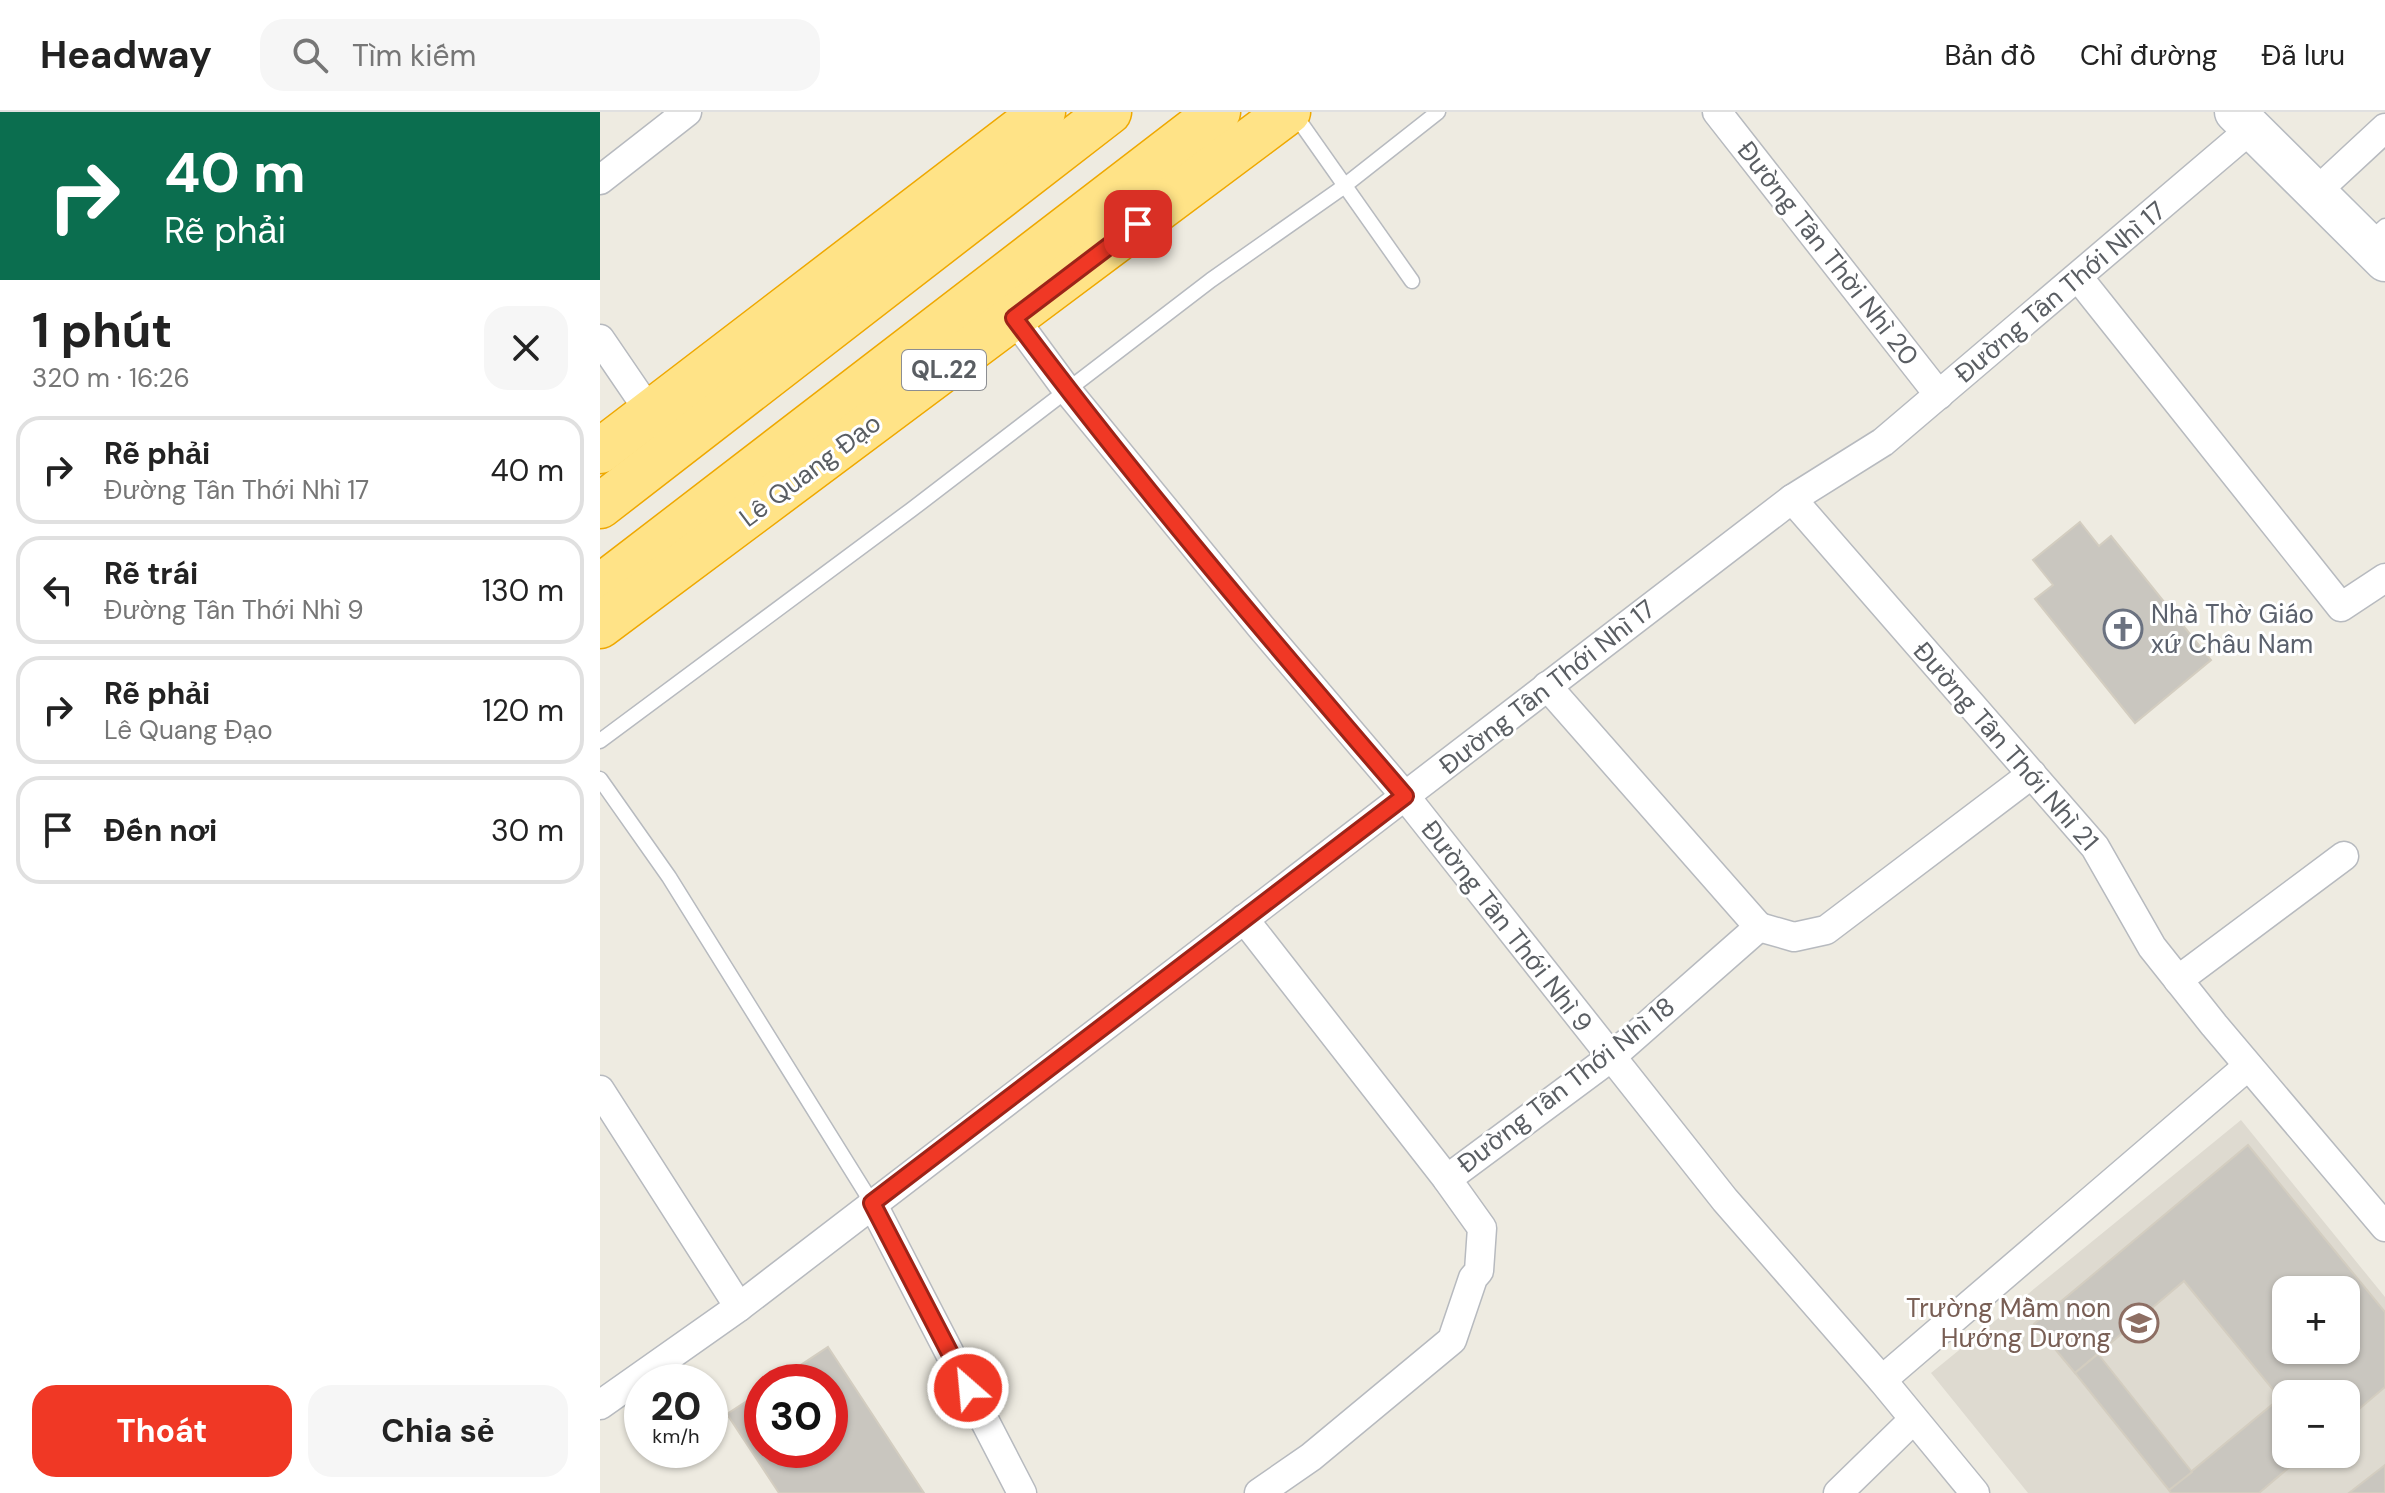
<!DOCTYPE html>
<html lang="vi">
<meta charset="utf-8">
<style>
:root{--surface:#fff;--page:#f6f6f6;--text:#222;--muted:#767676;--line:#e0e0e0;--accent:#f03825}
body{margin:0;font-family:"DM Sans",sans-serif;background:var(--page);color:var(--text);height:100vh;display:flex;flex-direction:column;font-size:30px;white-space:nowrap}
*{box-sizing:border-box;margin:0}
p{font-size:26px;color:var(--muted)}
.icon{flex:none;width:44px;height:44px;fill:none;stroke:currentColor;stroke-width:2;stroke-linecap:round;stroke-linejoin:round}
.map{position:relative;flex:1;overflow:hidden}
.drawer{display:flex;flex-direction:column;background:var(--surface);width:600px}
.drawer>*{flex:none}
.guide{background:#0b6e4f;color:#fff;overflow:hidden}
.fabs{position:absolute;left:1672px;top:1164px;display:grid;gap:16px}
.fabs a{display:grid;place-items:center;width:88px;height:88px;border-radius:16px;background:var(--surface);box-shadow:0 2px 6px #0004;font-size:40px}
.speed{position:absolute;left:24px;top:1252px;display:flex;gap:16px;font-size:40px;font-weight:700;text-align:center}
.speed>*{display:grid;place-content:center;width:104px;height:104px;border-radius:50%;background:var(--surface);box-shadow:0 2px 6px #0004;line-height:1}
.speed small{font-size:20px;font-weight:400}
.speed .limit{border:12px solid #d22;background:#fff;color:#111}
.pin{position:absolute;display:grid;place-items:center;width:68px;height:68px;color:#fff;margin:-34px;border-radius:16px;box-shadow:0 4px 12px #0006}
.me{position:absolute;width:88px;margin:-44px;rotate:333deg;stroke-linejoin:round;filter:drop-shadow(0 0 6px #0008)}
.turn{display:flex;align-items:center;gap:28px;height:168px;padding:0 32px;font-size:36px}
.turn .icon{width:104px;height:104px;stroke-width:2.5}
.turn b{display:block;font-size:56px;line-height:68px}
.round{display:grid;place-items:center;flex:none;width:84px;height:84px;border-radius:24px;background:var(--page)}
.head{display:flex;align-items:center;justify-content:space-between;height:136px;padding:0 32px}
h1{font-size:48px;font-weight:700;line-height:60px}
.cta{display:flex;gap:16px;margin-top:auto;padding:16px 32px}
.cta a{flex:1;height:92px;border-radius:24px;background:var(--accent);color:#fff;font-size:32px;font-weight:700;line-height:92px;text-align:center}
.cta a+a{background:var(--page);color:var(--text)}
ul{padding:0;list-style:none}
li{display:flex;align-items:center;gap:24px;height:108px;margin:0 16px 12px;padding:0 16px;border:4px solid var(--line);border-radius:24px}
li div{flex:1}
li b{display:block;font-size:30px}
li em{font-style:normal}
header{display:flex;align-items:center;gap:48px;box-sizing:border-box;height:112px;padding:0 40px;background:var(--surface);border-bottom:2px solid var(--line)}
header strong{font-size:38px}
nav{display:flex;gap:44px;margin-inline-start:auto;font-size:28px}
.search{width:560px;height:72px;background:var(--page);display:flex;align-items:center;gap:20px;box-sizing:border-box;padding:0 28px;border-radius:24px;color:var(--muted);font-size:30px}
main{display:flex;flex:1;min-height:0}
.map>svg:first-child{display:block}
</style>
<header>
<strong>Headway</strong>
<div class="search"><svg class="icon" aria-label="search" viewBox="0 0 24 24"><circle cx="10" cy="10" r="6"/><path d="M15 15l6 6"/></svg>Tìm kiếm</div>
<nav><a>Bản đồ</a><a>Chỉ đường</a><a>Đã lưu</a></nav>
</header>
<main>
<section class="drawer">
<div class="guide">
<div class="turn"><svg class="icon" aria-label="right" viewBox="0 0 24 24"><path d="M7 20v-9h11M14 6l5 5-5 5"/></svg><div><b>40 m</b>Rẽ phải</div></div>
</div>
<div class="head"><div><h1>1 phút</h1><p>320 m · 16:26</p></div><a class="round"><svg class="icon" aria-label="close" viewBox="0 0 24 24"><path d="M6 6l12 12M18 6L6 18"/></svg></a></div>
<ul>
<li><svg class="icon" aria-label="right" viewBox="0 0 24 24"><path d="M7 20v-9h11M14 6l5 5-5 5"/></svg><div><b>Rẽ phải</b><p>Đường Tân Thới Nhì 17</p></div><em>40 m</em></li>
<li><svg class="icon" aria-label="left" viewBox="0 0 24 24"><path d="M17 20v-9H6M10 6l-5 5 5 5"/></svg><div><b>Rẽ trái</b><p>Đường Tân Thới Nhì 9</p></div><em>130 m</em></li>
<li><svg class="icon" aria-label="right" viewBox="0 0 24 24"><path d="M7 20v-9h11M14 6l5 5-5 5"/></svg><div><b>Rẽ phải</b><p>Lê Quang Đạo</p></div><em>120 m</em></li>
<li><svg class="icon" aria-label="arrive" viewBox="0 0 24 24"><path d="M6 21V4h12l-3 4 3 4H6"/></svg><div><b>Đến nơi</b></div><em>30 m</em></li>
</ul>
<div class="cta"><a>Thoát</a><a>Chia sẻ</a></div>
</section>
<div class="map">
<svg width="1785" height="1381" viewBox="0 0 1785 1381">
<rect width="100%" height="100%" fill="#eeebe1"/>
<path fill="#dedad0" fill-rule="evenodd" d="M 1641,1008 L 1785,1185 L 1785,1381 L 1428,1381 L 1331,1261 ZM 1686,1178 L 1746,1178 L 1746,1238 L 1686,1238 ZM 1686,1282 L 1746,1282 L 1746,1342 L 1686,1342 Z"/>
<g fill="#c9c6bf" stroke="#d3cdc0" stroke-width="2" fill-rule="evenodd">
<polygon points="1480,410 1499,434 1511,424 1611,548 1535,611 1435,487 1453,473 1433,448"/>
<path d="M 1648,1033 L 1785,1200 L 1785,1275 L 1746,1308 L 1746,1282 L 1686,1282 L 1686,1342 L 1705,1342 L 1659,1381 L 1571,1381 L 1569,1378 L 1680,1286 L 1584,1169 L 1475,1261 L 1434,1212 ZM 1686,1178 L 1746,1178 L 1746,1238 L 1686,1238 Z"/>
<polygon points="228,1235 324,1381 179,1381 127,1302 162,1279 162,1338 230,1338 230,1270 175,1270"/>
<polygon points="1498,1242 1592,1360 1569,1378 1475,1261"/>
<polygon points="1785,1353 1785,1381 1749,1381"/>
</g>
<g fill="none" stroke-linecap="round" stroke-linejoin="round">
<g stroke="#b7babf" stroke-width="17">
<g id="lane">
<polyline points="693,0 812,169"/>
<polyline points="1767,130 1785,114"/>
<polyline points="0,629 311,398 611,168 739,78 838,0"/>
<polyline points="0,667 69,765 272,1091"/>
</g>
</g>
<g stroke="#b7babf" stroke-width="31">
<g id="street">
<polyline points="1117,0 1339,283"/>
<polyline points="0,68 87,0"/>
<polyline points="1716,80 1785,16"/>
<polyline points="1478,165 1741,495 1785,466"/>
<polyline points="414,206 467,278 661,515 805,684 1125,1088 1282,1268 1375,1381"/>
<polyline points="0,227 58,312"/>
<polyline points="1192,387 1495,735 1552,835 1614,913 1785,1115"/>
<polyline points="947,574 1159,815"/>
<polyline points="644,807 847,1067"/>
<polyline points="1159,815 1194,825 1226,818 1432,662"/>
<polyline points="1578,868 1744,744"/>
<polyline points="0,978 139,1195"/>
<polyline points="272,1091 422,1381"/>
<polyline points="1282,1268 1648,954"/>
<polyline points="0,1293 139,1195 1192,387 1283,330 1652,16"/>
<polyline points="659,1381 711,1345 852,1228 873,1166 879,1159 882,1116 847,1067 1010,946 1159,815"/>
<polyline points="1238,1381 1313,1308"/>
</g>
</g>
<g stroke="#b7bbc1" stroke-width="43">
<polyline id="secondary" points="1635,0 1785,149"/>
</g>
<g stroke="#efa800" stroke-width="47">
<g id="highway">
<polyline points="0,339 443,0"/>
<polyline points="0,394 509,0"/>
<polyline points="0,475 618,0"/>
<polyline points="0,514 688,0"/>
</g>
</g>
<use href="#lane" stroke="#fff" stroke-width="14"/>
<use href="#street" stroke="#fff" stroke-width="28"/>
<use href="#secondary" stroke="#fff" stroke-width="40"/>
<use href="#highway" stroke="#ffe387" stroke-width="44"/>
</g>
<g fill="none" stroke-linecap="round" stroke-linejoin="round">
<g stroke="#9c2418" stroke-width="20">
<path id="route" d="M 368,1276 L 272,1091 L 805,684 C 671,528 537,371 414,206 L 538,112"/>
</g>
<use href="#route" stroke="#f03825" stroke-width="14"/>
</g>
<defs>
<g id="church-ring" transform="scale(2)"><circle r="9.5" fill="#fff" stroke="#6b7280" stroke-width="1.5"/><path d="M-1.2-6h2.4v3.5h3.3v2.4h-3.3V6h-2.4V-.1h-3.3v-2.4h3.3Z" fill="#6b7280"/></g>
<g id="school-ring" transform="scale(2)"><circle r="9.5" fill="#fff" stroke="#8d6e63" stroke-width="1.5"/><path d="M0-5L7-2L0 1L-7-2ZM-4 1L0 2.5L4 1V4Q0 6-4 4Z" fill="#8d6e63"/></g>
</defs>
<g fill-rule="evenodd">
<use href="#church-ring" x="1523" y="517"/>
<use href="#school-ring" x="1539" y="1211"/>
</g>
<g text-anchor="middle" stroke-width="6" stroke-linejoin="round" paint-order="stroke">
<rect fill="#fff" stroke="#8c8e92" stroke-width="2" x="302" y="238" width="84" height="40" rx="6"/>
<g font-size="24" font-weight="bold" fill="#5a5e63">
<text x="344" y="266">QL.22</text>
</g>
<g font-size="26" fill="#5a5e63" stroke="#fff">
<text transform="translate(1228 141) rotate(52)" y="9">Đường Tân Thời Nhì 20</text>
<text transform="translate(1460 180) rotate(-40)" y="9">Đường Tân Thới Nhì 17</text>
<text transform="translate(210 358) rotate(-37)" y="9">Lê Quang Đạo</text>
<text transform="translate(947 575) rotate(-38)" y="9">Đường Tân Thới Nhì 17</text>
<text transform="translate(1406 634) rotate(49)" y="9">Đường Tân Thới Nhì 21</text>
<text transform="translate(907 814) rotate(52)" y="9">Đường Tân Thới Nhì 9</text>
<text transform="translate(966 973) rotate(-38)" y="9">Đường Tân Thới Nhì 18</text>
</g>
<g font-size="26" fill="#5b616d" stroke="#fff" text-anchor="start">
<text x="1551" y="511">Nhà Thờ Giáo<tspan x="1551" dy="30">xứ Châu Nam</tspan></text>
</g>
<g font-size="26" fill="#785e54" stroke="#fff" text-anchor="end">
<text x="1511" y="1205">Trường Mầm non<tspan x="1511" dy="30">Hướng Dương</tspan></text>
</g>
</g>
</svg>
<div class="fabs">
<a>+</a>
<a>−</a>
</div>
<div class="speed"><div>20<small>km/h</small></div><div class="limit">30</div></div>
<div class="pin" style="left:538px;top:112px;background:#d93025"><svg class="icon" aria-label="arrive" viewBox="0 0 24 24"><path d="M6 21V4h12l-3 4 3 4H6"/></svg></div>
<svg class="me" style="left:368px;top:1276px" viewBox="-20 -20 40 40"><circle r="17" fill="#f03825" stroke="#fff" stroke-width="3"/><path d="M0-11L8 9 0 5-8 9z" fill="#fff"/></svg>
</div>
</main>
